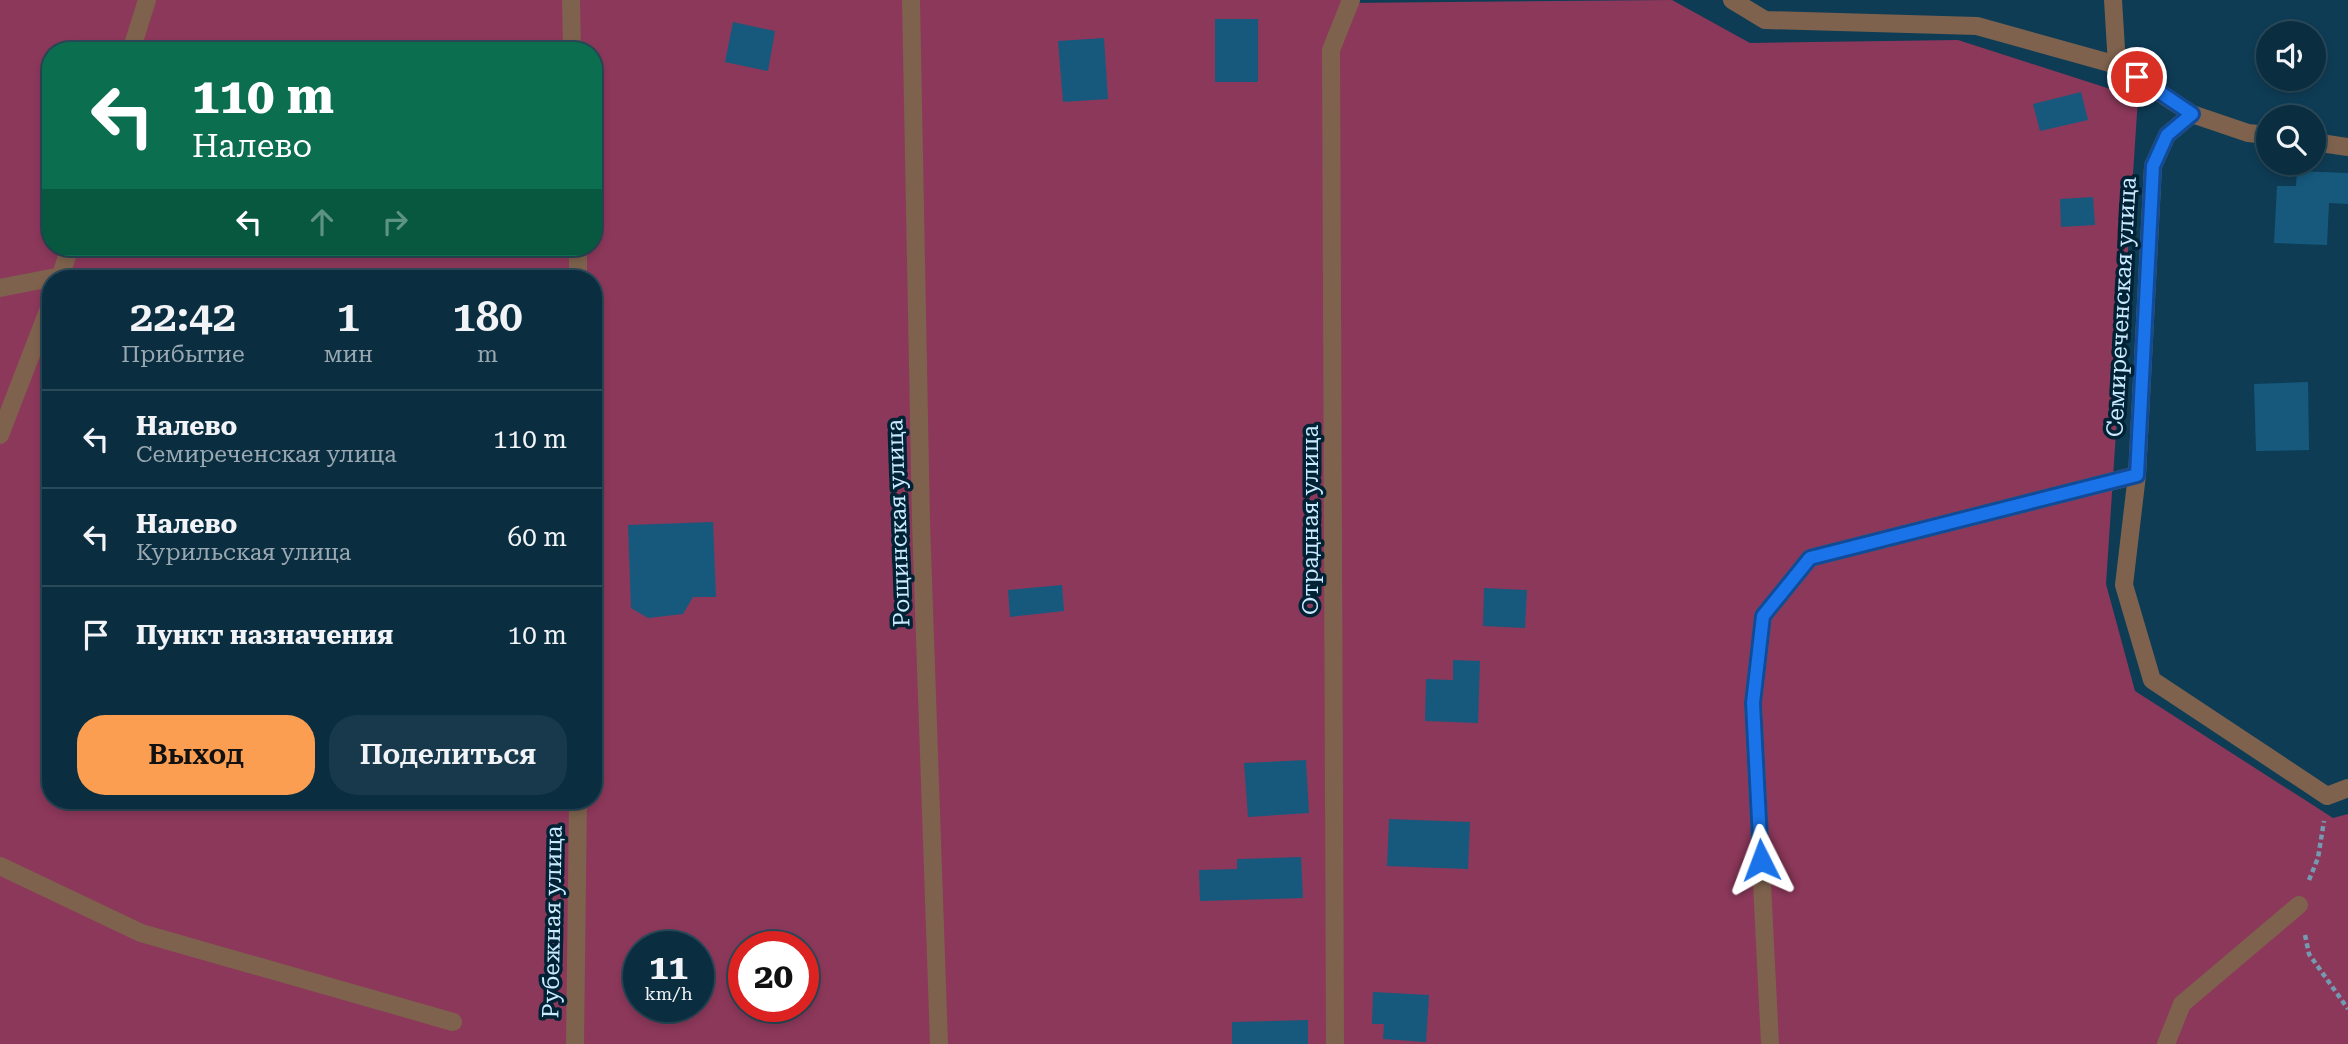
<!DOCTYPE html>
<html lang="ru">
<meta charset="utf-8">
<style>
:root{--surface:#0a2d40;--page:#18394b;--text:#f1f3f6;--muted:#99a8b1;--line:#2a4959;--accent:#fb9e51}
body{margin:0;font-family:"Roboto Serif",serif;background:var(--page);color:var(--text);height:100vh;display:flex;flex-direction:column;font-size:26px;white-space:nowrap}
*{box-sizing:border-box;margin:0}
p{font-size:23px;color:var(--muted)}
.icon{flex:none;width:38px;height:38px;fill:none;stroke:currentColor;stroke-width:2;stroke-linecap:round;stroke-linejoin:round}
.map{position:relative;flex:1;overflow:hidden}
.drawer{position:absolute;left:42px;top:270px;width:560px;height:539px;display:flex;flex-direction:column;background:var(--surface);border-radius:28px;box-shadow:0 4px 10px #0003,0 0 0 2px var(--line)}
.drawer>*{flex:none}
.banner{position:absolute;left:42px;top:42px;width:560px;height:214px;border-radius:28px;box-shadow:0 4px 10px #0003,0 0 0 2px var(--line);background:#0b6e4f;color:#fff;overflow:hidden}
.fabs{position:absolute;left:2256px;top:21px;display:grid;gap:14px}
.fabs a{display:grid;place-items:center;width:70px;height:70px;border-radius:50%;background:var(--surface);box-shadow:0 4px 10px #0003,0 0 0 2px var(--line);font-size:35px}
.speed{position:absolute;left:623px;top:931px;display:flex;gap:14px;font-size:35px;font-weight:700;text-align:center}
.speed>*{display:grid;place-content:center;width:91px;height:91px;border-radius:50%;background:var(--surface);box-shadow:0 4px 10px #0003,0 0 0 2px var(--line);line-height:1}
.speed small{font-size:18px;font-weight:400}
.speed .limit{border:10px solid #d22;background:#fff;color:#111}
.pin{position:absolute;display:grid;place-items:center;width:60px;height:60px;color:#fff;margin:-30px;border:4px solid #fff;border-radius:50%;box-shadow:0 2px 7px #0007}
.me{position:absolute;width:77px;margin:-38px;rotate:357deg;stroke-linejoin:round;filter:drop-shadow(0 0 5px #0008)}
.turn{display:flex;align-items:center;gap:24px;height:147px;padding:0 35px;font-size:32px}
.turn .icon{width:91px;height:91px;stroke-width:2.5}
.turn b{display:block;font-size:49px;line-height:60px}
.lanes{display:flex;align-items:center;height:66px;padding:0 35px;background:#0003;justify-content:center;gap:35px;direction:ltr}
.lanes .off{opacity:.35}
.eta{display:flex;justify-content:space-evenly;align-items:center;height:119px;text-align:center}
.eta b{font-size:42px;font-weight:600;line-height:49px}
.cta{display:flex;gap:14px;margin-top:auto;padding:14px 35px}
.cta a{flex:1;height:80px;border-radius:28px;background:var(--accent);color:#111;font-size:28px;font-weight:600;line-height:80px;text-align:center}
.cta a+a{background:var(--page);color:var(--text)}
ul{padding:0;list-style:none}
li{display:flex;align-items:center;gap:21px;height:98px;padding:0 35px;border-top:2px solid var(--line)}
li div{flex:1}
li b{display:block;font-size:26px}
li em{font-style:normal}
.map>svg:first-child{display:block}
</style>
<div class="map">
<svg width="2348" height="1044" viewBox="0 0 2348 1044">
<rect width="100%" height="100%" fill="#0e3c55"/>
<path fill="#8c385a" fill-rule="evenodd" d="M 0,0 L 1343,0 L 1345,3 L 1672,0 L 1750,43 L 1958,40 L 2138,98 L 2106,584 L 2135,691 L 2333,818 L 2348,814 L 2348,1044 L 0,1044 ZM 51,51 L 593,51 L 593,247 L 51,247 ZM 51,278 L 593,278 L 593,800 L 51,800 ZM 639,947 L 698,947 L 698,1006 L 639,1006 ZM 744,947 L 803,947 L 803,1006 L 744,1006 Z"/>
<g fill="#16597d">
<rect x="1215" y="19" width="43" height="63"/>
<polygon points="733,22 775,31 768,71 725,62"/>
<polygon points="1104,38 1108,99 1063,102 1058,41"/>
<polygon points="2081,92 2088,120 2040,131 2033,104"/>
<polygon points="2297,171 2348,173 2348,204 2329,203 2327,245 2274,243 2277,186 2296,186"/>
<polygon points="2093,197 2095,225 2061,227 2060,199"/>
<polygon points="2308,382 2309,450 2256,451 2254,384"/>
<polygon points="713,522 716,597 693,597 683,614 648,618 631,608 628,525"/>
<polygon points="1062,585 1064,611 1010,617 1008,590"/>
<polygon points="1484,588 1527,590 1525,628 1483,626"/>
<polygon points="1453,660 1480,661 1478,723 1425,721 1426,679 1453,680"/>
<polygon points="1306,760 1309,813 1248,817 1244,763"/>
<polygon points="1389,819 1470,822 1468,869 1387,866"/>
<polygon points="1301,857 1303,898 1200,901 1199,870 1237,869 1237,859"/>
<polygon points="1373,992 1429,995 1426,1042 1383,1039 1384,1024 1372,1024"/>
<polygon points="1308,1020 1308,1044 1232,1044 1232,1022"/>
</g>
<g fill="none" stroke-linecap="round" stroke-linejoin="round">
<g stroke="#749ab1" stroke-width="4.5" stroke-dasharray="5 3.5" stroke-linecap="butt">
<polyline points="2309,880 2318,858 2324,821"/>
<polyline points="2305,935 2309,954 2348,1009"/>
</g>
<g stroke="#7e624d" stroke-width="18">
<polyline points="571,0 572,51"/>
<polyline points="911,0 921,522 939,1044"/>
<polyline points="1732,0 1765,20 1977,26 2117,65 2192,114 2248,133 2268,135"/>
<polyline points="2113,0 2117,65"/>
<polyline points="131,51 147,0"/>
<polyline points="2192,114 2167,135 2153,166 2137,475 2124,585 2152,680 2327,796 2348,788"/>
<polyline points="2314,142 2348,147"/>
<polyline points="578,247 578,278"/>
<polyline points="60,278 70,247"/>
<polyline points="0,288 61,276 68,278"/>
<polyline points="0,435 51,303"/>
<polyline points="0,866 141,933 453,1022"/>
<polyline points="575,1044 578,800"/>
<polyline points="1335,1044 1331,50 1351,0"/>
<polyline points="1770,1044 1753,703 1763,616 1810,558 2137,475"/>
<polyline points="2166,1044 2182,1004 2299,905"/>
</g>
</g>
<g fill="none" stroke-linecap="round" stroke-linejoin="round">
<g stroke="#114b97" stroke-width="18">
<polyline id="route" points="1761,860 1753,703 1763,616 1810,558 2137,475 2153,166 2167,135 2192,114 2137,77"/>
</g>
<use href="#route" stroke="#1a73e8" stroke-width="12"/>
</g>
<g text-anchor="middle" stroke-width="7" stroke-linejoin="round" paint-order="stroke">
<g font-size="23" fill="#cbeaff" stroke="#002235">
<text transform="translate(2121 307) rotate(-87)" y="8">Семиреченская улица</text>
<text transform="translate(1310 520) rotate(-90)" y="8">Отрадная улица</text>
<text transform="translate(898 523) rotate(-92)" y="8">Рощинская улица</text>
<text transform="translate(552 922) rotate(-89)" y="8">Рубежная улица</text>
</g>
</g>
</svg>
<div class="fabs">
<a><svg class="icon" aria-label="sound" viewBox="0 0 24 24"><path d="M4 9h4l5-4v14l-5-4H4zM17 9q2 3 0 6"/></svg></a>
<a><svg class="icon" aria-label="search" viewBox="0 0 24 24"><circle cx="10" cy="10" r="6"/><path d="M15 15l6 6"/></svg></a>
</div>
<div class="speed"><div>11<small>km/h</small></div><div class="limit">20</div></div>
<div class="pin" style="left:2137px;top:77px;background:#d93025"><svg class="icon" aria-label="arrive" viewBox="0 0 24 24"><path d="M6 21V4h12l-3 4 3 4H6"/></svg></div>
<svg class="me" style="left:1761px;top:860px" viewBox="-20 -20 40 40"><path d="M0-17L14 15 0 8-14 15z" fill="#1a73e8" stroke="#fff" stroke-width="4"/></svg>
<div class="banner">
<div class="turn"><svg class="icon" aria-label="left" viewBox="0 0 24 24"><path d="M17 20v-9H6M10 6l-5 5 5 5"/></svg><div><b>110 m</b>Налево</div></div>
<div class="lanes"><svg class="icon" aria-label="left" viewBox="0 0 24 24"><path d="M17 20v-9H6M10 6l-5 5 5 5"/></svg><svg class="icon off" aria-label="ahead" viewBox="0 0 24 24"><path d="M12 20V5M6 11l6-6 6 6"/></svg><svg class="icon off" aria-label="right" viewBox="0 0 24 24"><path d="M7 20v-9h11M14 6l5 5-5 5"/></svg></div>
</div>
<section class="drawer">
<div class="eta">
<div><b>22:42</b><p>Прибытие</p></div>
<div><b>1</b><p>мин</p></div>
<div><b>180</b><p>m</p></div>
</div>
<ul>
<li><svg class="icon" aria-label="left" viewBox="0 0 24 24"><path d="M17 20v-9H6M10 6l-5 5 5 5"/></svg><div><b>Налево</b><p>Семиреченская улица</p></div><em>110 m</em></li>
<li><svg class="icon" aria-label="left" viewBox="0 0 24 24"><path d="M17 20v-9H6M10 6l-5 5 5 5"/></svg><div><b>Налево</b><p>Курильская улица</p></div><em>60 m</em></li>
<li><svg class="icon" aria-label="arrive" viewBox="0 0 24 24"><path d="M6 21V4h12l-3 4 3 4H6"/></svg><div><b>Пункт назначения</b></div><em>10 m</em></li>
</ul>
<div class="cta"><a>Выход</a><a>Поделиться</a></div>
</section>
</div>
